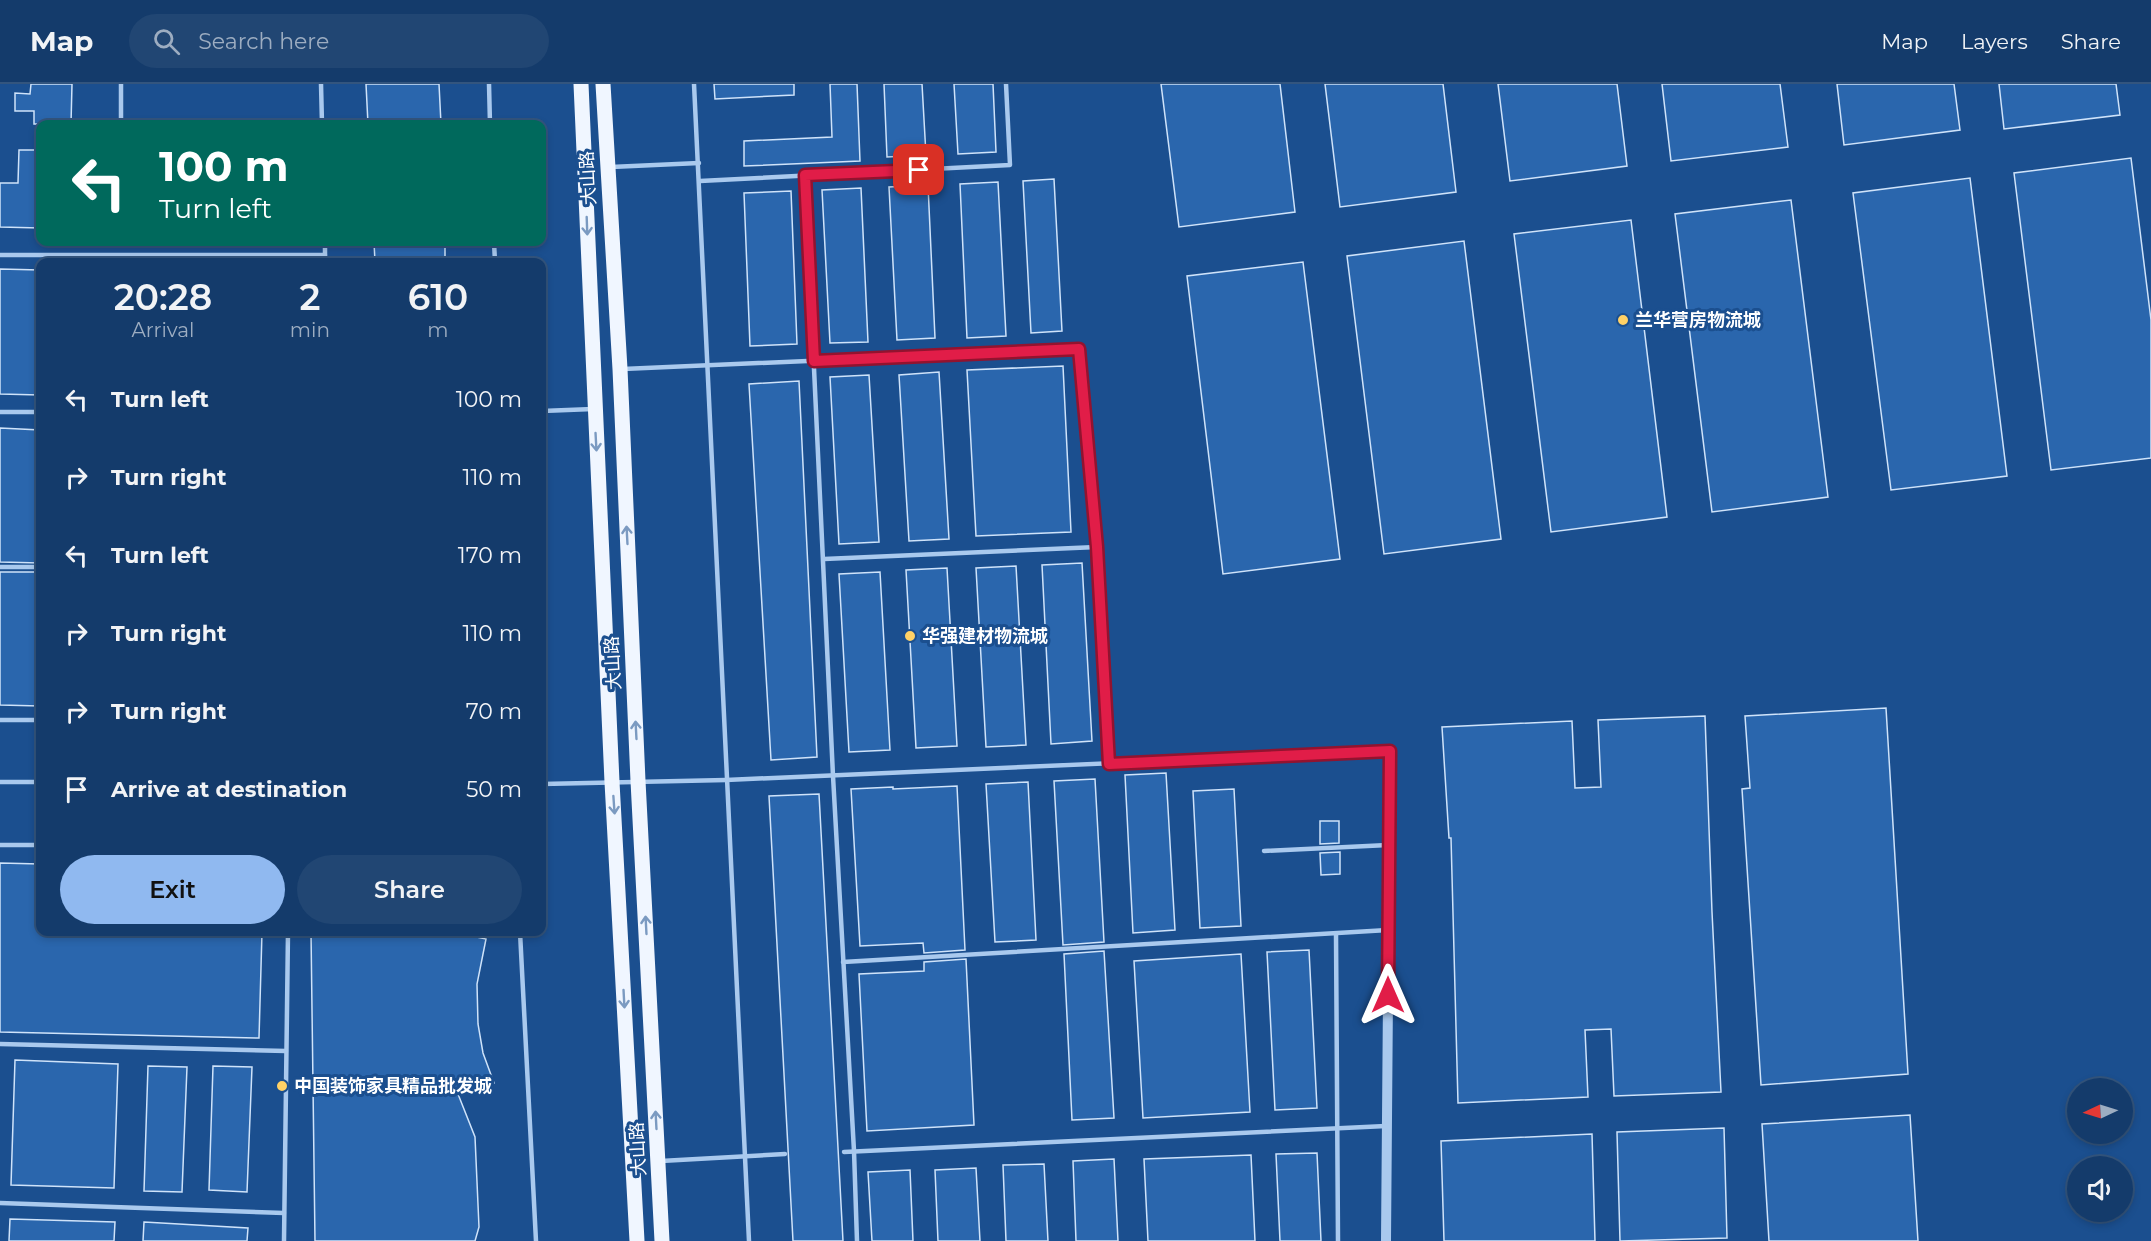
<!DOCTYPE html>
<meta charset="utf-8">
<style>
:root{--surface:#143b6b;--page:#214673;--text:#f1f3f6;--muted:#9dadc1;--line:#33557e;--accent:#90b9f0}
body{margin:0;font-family:Montserrat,"Noto Sans SC",sans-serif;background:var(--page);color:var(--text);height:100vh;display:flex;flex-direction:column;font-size:22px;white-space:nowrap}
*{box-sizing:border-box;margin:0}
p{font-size:20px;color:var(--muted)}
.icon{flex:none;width:33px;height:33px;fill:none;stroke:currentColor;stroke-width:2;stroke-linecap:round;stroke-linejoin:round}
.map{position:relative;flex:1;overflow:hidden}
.drawer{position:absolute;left:36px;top:174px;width:510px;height:678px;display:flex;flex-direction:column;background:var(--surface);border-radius:12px;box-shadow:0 3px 9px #0003,0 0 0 2px var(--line)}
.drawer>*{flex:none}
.top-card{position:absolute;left:36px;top:36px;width:510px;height:126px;border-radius:12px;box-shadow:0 3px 9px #0003,0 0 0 2px var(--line);background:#00695c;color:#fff;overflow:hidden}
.needle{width:39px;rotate:266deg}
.buttons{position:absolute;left:2067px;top:994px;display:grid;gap:12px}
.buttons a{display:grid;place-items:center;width:66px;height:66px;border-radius:50%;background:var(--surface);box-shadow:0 3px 9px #0003,0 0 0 2px var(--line);font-size:30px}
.pin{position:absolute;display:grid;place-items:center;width:51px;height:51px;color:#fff;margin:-26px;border-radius:12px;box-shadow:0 3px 9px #0006}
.me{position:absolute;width:66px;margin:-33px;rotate:0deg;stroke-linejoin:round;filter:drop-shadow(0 0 4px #0008)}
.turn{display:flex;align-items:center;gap:21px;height:126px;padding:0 24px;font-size:27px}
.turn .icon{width:78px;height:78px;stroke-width:2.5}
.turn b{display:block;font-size:42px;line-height:51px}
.eta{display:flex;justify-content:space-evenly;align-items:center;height:102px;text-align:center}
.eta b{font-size:36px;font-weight:600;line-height:42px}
.cta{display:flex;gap:12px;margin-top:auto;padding:12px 24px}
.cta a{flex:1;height:69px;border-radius:36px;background:var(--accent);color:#111;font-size:24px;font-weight:600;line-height:69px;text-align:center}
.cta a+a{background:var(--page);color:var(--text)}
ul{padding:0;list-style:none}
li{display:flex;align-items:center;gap:18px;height:78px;padding:0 24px}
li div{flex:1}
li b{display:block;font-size:22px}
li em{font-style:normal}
header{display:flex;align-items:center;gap:36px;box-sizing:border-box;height:84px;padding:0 30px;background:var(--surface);border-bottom:2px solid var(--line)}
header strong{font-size:28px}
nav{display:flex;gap:33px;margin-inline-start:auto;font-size:21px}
.search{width:420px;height:54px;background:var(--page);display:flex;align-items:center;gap:15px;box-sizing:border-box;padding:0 21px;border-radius:33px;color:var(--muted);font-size:22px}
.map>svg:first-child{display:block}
</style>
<header>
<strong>Map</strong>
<div class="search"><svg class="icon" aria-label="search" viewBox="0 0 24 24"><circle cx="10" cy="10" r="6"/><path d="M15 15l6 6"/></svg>Search here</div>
<nav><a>Map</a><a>Layers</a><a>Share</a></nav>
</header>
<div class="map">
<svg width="2151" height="1157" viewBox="0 0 2151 1157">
<rect width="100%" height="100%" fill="#1b4f8f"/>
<g fill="#2a66ad" stroke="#cfe3fa" stroke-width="1.5">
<polygon points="31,0 72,0 71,40 34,40 34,27 15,27 15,9 30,10"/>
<polygon points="366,0 439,0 441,40 368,40"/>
<polygon points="714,0 794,0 794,11 715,15"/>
<polygon points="830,0 857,0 860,77 744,82 744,57 832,53"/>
<polygon points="884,0 922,0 926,71 887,73"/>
<polygon points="954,0 993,0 996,68 958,70"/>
<polygon points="1161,0 1280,0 1295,128 1179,143"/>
<polygon points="1325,0 1443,0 1456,108 1340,123"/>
<polygon points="1498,0 1617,0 1627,82 1510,97"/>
<polygon points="1662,0 1780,0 1788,63 1671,77"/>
<polygon points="1837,0 1954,0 1960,46 1844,61"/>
<polygon points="1999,0 2116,0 2120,31 2004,45"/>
<polygon points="19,66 40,66 40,144 0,143 0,99 18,99"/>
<polygon points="2131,74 2151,236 2151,374 2051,386 2014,89"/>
<polygon points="1970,94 2007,392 1891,406 1853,109"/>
<polygon points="1054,95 1062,247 1031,249 1023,97"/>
<polygon points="998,98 1006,252 967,254 960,100"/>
<polygon points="928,101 935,254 897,256 889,103"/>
<polygon points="861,104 868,258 830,259 822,106"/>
<polygon points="791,107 797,260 750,262 744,109"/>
<polygon points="1791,116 1828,413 1712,428 1675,130"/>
<polygon points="1631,136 1667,433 1551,448 1514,150"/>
<polygon points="1464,157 1501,455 1384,470 1347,172"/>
<polygon points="374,158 445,158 445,178 375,178"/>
<polygon points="1303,178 1340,475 1223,490 1187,192"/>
<polygon points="0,185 40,186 40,311 0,310"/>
<polygon points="1063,282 1071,448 976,452 967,286"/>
<polygon points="939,288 949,455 909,457 899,291"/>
<polygon points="869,291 879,458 839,460 830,293"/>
<polygon points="799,297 817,673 771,676 749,300"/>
<polygon points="0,344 40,346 40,479 0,478"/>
<polygon points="1082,479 1092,657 1051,660 1042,481"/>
<polygon points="1016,482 1026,661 986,663 976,484"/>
<polygon points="947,484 957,662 916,664 906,486"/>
<polygon points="40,488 40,622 0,621 0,488"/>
<polygon points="880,488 890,666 849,668 839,490"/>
<polygon points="1886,624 1908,990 1761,1001 1742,705 1750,704 1745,632"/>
<polygon points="1705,632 1712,828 1721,1008 1614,1012 1611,945 1585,946 1588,1013 1458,1019 1451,754 1449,754 1442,643 1572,637 1575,704 1601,703 1598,636"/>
<polygon points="1166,689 1175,846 1133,849 1125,691"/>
<polygon points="1095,695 1104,858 1063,861 1054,697"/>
<polygon points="1028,698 1036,856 995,858 986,700"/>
<polygon points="957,702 965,866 924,869 923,859 860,862 851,705 893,703 893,705"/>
<polygon points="1234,705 1241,842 1200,844 1193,707"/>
<polygon points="819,710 843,1157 793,1157 769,712"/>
<polygon points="1320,737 1339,737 1339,759 1320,760"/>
<polygon points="1340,768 1340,790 1321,791 1320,769"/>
<polygon points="0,779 40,780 40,848 262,848 259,954 0,948"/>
<polygon points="311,848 457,848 457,849 486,855 477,900 478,940 483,969 494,999 458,1010 475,1053 479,1143 475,1157 315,1157"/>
<polygon points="1309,866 1317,1024 1275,1026 1267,868"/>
<polygon points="1104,867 1114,1034 1072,1036 1064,870"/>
<polygon points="1241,870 1250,1028 1143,1034 1134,877"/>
<polygon points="966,875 974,1041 867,1047 859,890 924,887 924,878"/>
<polygon points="15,976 118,980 114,1104 11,1101"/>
<polygon points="148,982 187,983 182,1108 144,1107"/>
<polygon points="213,982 252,983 247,1108 209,1106"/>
<polygon points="1910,1031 1918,1157 1769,1157 1762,1040"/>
<polygon points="1724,1044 1727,1154 1620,1157 1617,1048"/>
<polygon points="1592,1050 1595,1157 1444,1157 1441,1057"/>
<polygon points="1317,1069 1321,1157 1280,1157 1276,1070"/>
<polygon points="1251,1071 1255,1157 1148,1157 1144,1075"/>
<polygon points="1114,1075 1118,1157 1076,1157 1073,1077"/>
<polygon points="1044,1080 1048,1157 1006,1157 1003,1081"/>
<polygon points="976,1084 980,1157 938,1157 935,1086"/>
<polygon points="910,1086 913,1157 872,1157 868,1088"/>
<polygon points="10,1135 115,1138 114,1157 9,1157"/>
<polygon points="144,1138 248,1144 247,1157 143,1157"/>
</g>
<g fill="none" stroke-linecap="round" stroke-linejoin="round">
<g stroke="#a9c9ee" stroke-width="4.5">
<polyline points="321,0 322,40"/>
<polyline points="489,0 490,40"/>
<polyline points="694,0 749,1157"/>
<polyline points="121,40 121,0"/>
<polyline points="611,83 699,79"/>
<polyline points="805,91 833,692 854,1067 857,1157"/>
<polyline points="700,97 1010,81 1006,0"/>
<polyline points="494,158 495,178"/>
<polyline points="0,171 325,171"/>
<polyline points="325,178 325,158"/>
<polyline points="623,285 1079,265 1097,463 1109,680"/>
<polyline points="542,327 593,325"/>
<polyline points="0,328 40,328"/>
<polyline points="824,475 1097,463"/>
<polyline points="0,483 40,483"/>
<polyline points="0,636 40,636"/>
<polyline points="0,698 40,698"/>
<polyline points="542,700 726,696 1390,667"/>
<polyline points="0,761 40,761"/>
<polyline points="1264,767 1388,761"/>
<polyline points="520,848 536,1157"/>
<polyline points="1336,850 1338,1157"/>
<polyline points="843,878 1388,846"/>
<polyline points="0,960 286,967"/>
<polyline points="844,1068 1386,1042"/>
<polyline points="661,1077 785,1070"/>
<polyline points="0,1119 284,1129"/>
<polyline points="284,1157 288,848"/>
</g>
<polyline stroke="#a9c9ee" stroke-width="10" points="1386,1157 1390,667"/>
<g stroke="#f0f6ff" stroke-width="15">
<polyline points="581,0 612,698 637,1157"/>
<polyline points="603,0 620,285 638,697 662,1157"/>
</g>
</g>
<defs><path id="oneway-shaft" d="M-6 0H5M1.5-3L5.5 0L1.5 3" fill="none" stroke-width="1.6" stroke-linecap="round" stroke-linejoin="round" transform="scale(1.5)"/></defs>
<g stroke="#7b9ac1">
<use href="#oneway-shaft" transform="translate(587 142) rotate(88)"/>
<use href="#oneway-shaft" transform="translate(596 358) rotate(87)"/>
<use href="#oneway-shaft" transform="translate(627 451) rotate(-93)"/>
<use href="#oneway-shaft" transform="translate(636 646) rotate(-93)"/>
<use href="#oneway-shaft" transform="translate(614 721) rotate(86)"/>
<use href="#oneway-shaft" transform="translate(646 841) rotate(-93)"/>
<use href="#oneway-shaft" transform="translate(624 915) rotate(87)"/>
<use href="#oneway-shaft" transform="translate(656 1036) rotate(-93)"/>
</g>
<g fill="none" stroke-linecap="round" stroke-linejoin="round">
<g stroke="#92132f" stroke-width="15">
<polyline id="route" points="919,86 805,91 814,277 1079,265 1097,463 1109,680 1390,667 1388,911"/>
</g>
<use href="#route" stroke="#e11d48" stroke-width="10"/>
</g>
<g fill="#ffd166" stroke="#1b4f8f" stroke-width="2">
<circle cx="1623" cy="236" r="6"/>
<circle cx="910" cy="552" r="6"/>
<circle cx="282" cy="1002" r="6"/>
</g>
<g text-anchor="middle" stroke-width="6" stroke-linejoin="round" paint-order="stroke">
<g font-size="18" fill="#fff" stroke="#1b4f8f">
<text transform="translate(588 94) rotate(-93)" y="6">大山路</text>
<text transform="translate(613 579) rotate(-93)" y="6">大山路</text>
<text transform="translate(638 1065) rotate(-93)" y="6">大山路</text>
</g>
<g font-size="18" font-weight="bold" fill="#fff" stroke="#1b4f8f" text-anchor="start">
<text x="1635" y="242">兰华营房物流城</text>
<text x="922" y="558">华强建材物流城</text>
<text x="294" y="1008">中国装饰家具精品批发城</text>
</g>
</g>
</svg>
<div class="buttons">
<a><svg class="needle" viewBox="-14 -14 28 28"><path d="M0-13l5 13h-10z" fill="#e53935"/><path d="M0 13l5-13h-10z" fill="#9dadc1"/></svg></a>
<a><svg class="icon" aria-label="sound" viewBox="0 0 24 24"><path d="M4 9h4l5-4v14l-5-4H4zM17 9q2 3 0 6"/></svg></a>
</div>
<div class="pin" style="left:919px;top:86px;background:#d93025"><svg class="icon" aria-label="arrive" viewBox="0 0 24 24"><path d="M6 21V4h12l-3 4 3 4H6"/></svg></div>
<svg class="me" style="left:1388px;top:911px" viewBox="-20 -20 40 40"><path d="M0-17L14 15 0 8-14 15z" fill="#e11d48" stroke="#fff" stroke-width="4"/></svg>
<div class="top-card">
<div class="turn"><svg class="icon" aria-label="left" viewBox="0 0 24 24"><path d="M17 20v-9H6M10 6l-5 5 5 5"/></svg><div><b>100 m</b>Turn left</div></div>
</div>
<section class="drawer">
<div class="eta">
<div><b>20:28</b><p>Arrival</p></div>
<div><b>2</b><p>min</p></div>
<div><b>610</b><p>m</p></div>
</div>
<ul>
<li><svg class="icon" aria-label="left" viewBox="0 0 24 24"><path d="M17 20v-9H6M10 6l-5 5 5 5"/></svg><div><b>Turn left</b></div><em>100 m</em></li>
<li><svg class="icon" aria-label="right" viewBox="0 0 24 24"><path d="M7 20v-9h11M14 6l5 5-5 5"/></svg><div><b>Turn right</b></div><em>110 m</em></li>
<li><svg class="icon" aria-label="left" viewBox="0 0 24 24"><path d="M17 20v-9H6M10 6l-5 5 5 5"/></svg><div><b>Turn left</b></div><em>170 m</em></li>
<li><svg class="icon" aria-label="right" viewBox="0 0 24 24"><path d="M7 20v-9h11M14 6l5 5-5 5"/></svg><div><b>Turn right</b></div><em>110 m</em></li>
<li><svg class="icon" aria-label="right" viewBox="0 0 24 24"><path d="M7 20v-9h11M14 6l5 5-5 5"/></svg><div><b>Turn right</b></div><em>70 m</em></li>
<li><svg class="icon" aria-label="arrive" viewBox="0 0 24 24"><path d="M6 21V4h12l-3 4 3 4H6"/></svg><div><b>Arrive at destination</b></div><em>50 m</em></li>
</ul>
<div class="cta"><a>Exit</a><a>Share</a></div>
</section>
</div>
